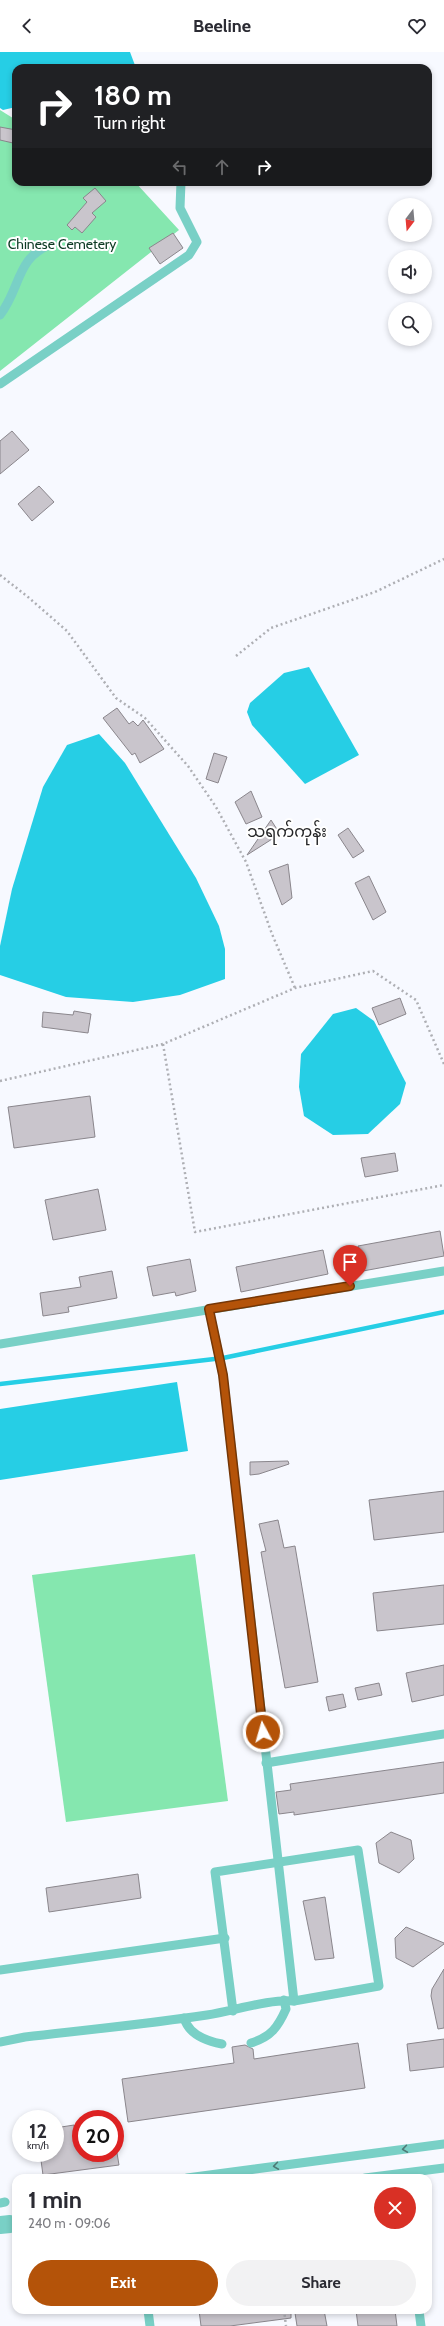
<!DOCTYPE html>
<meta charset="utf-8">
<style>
:root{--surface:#fff;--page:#f2f2f3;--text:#2b2b33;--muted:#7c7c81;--accent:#b45309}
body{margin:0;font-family:Cabin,"Noto Sans Myanmar",sans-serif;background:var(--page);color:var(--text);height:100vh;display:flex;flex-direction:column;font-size:15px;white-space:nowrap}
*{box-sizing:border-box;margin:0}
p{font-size:13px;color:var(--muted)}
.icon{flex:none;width:22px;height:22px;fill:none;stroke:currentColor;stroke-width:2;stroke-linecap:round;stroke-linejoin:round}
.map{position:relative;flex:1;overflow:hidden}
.details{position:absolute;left:12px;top:2122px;width:420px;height:140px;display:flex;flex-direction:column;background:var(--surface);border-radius:12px;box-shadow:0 2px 6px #0003}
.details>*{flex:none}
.guide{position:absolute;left:12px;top:12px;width:420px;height:122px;border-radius:12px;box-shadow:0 2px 6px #0003;background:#202124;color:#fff;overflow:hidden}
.needle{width:26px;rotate:196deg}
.tools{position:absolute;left:388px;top:146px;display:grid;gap:8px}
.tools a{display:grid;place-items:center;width:44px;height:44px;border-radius:50%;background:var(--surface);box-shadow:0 2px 6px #0003;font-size:20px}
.speed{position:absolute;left:12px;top:2058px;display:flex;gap:8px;font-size:20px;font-weight:700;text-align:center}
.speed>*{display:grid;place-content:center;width:52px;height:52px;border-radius:50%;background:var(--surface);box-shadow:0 2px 6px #0003;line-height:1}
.speed small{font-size:10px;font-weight:400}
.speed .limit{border:6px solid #d22;background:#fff;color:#111}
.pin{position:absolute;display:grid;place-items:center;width:34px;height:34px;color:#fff;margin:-41px -17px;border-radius:50% 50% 50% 0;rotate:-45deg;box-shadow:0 0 4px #0007}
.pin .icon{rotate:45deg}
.me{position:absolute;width:44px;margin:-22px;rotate:354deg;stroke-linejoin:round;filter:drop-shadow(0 0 3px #0008)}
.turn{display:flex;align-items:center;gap:14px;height:84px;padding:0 16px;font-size:18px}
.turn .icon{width:52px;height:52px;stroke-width:2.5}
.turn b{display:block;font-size:28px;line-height:34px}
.lanes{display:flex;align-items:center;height:38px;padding:0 16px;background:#0003;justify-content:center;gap:20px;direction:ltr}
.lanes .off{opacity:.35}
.round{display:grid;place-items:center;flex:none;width:42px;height:42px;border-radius:21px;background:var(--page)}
.headline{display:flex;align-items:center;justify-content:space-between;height:68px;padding:0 16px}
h1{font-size:24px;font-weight:800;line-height:30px}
.cta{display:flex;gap:8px;margin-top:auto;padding:8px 16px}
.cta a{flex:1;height:46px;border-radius:24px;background:var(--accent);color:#fff;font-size:16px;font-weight:800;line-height:46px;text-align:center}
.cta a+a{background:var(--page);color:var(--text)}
header{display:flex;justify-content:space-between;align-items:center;height:52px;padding:0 16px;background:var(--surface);font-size:18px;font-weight:800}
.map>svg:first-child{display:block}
</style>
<header><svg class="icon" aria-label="back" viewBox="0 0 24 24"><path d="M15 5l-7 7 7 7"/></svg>Beeline<svg class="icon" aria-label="heart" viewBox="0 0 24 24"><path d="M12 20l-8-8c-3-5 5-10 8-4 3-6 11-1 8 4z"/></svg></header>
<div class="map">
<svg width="444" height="2274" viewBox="0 0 444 2274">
<rect width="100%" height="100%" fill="#f7f9ff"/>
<g fill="#85e7af">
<polygon points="0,58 16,68 16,130 135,130 179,178 0,319"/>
<polygon points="195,1502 228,1749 66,1770 32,1523"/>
</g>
<g fill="#26cee5">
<polygon points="0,0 130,0 136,16 16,16 16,55 3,58 0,56"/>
<polygon points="309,615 359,703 305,732 252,673 247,660 250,651 284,621"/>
<polygon points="99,682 125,711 196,826 219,874 225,897 225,927 180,943 133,950 66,945 0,923 0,894 12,837 43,735 67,693"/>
<polygon points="356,956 374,969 406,1031 400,1052 368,1082 333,1083 304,1064 299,1035 301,1002 333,962"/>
<polygon points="177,1330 188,1399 0,1428 0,1357"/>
</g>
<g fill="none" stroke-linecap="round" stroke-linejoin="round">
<polyline stroke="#26cee5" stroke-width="4.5" points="0,1332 223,1306 444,1260"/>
</g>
<g fill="#c9c5cc" stroke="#8a868c">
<polygon points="0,75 16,78 13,91 0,88"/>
<polygon points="95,136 106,149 92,161 96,165 82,181 75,175 72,178 67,173 87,150 83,146"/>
<polygon points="173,181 183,196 160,212 149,196"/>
<polygon points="12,379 29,398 0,422 0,389"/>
<polygon points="39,434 54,450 32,469 18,452"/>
<polygon points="117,656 129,672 133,669 138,674 143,668 164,697 140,711 135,701 132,703 103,666"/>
<polygon points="214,701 227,705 218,731 206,727"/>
<polygon points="251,739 262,765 246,772 235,750"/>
<polygon points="271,768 280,782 247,803"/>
<polygon points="348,776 364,799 353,806 338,783"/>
<polygon points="288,812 292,846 282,853 269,819"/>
<polygon points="369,824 386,860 373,868 355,831"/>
<polygon points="400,946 406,962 379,973 372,956"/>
<polygon points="74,959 91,962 88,981 42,975 43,960 73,963"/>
<polygon points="90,1044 95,1085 14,1096 8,1055"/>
<polygon points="395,1101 398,1119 365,1125 361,1106"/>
<polygon points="98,1137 106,1178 53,1188 45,1148"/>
<polygon points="440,1179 444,1204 363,1219 358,1194"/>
<polygon points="323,1198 328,1222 241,1240 236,1215"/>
<polygon points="190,1207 196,1239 176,1244 175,1240 153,1244 147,1215"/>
<polygon points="112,1219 117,1246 68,1255 69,1260 43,1264 40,1241 81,1235 79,1225"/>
<polygon points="288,1409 289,1412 259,1422 250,1423 250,1410"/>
<polygon points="444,1439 444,1480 374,1488 369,1448"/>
<polygon points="278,1468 284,1496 295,1494 318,1630 285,1636 261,1500 266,1499 259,1472"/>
<polygon points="444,1533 444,1572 377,1579 373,1541"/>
<polygon points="444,1613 444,1643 412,1650 406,1621"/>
<polygon points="379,1631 382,1643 358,1648 355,1636"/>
<polygon points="343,1642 346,1655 329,1659 326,1645"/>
<polygon points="444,1710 444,1741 294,1763 294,1760 279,1762 276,1740 291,1738 290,1732"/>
<polygon points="391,1780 411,1788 414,1807 399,1821 379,1811 376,1791"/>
<polygon points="138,1822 141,1846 49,1860 46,1836"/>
<polygon points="325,1845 334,1906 315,1908 303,1849"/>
<polygon points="406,1875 444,1891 444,1892 413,1915 396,1906 395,1886"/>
<polygon points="444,1917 444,1976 438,1977 431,1944 432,1937"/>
<polygon points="444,1987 444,2015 410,2019 407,1992"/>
<polygon points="358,1991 365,2036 128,2070 122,2027 234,2011 232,1995 245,1993 253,1997 254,2007"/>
<polygon points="74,2073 77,2093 81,2092 81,2101 117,2101 119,2113 43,2123 40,2101 55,2101 55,2076"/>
<polygon points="199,2258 234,2258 235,2261 257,2258 291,2258 291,2266 230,2274 201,2274"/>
<polygon points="324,2258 327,2274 297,2274 295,2261"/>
<polygon points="356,2258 395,2258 397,2274 358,2274"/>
</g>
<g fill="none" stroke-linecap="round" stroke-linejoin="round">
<g stroke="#aeafb4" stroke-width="2.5" stroke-dasharray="2 3" stroke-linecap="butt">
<polyline points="0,523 28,545 67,579 116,646 145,666 188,714 216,755 246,810 272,882 295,936"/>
<polyline points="236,604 271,576 375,540 444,507"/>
<polyline points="163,992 195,1180 444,1133"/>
<polyline points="0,1029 163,992 295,936 373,919 416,948 444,1012"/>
<polyline points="284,2258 286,2274"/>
</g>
<g stroke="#79d0c6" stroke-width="9">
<path d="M 0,263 C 21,236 16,205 52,192"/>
<polyline points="0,332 189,203 197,190 180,156 181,130"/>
<polyline points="209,1257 223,1323 294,1949"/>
<polyline points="0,1292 444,1219"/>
<polyline points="266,1711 444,1682"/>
<polyline points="0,1918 225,1886"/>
<path d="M 184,1966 C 189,1983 206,1989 222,1992"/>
<path d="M 0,1990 L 25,1985 C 86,1978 147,1972 207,1963 C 234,1959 268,1947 294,1949 L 379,1934 L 358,1798 L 215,1820 L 233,1959"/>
<path d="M 251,1991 C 271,1985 278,1975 286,1957 L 284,1948"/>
<polyline points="187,2126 444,2092"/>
<polyline points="365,2126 444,2116"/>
<polyline points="0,2151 5,2150"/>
<polyline points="148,2258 150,2274"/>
<polyline points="419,2258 421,2274"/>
</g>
<polyline stroke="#79d0c6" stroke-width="18" points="0,2173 10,2172"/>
</g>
<defs><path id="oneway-chevron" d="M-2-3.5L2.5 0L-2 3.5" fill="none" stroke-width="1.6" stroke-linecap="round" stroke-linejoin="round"/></defs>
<g stroke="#4e7a76">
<use href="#oneway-chevron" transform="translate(405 2097) rotate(172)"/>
<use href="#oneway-chevron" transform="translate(276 2114) rotate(172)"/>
</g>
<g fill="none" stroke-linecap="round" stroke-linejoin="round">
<g stroke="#753606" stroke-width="10">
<polyline id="route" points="263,1680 223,1323 209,1257 350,1234"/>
</g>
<use href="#route" stroke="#b45309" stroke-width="7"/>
</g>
<g text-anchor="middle" stroke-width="4" stroke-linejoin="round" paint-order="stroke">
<g font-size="14" fill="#0d3b24" stroke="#fff">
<text x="62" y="197">Chinese Cemetery</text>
</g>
<g font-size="16" fill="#242527" stroke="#fff">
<text x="287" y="785">သရက်ကုန်း</text>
</g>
</g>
</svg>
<div class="tools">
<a><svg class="needle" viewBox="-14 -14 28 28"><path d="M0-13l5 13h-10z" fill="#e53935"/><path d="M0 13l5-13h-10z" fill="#7c7c81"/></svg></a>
<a><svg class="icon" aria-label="sound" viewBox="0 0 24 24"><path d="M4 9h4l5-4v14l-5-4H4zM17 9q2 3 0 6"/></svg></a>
<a><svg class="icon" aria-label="search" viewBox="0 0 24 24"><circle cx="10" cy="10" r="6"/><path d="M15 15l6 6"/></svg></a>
</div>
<div class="speed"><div>12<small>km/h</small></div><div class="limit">20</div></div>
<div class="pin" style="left:350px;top:1234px;background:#d93025"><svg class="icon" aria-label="arrive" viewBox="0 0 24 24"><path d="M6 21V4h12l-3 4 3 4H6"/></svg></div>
<svg class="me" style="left:263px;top:1680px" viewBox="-20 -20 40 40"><circle r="17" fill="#b45309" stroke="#fff" stroke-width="3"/><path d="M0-11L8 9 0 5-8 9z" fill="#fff"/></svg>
<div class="guide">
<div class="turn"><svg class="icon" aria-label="right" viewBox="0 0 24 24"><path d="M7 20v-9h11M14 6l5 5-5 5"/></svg><div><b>180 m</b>Turn right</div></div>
<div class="lanes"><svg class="icon off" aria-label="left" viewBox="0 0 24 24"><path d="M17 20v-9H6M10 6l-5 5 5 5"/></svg><svg class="icon off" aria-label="ahead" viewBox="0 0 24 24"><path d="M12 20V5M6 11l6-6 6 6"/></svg><svg class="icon" aria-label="right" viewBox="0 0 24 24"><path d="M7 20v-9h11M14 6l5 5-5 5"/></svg></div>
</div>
<section class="details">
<div class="headline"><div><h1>1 min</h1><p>240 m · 09:06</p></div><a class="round" style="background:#d93025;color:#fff"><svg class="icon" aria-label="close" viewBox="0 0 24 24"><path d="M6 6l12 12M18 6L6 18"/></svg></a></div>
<div class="cta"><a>Exit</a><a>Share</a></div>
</section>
</div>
